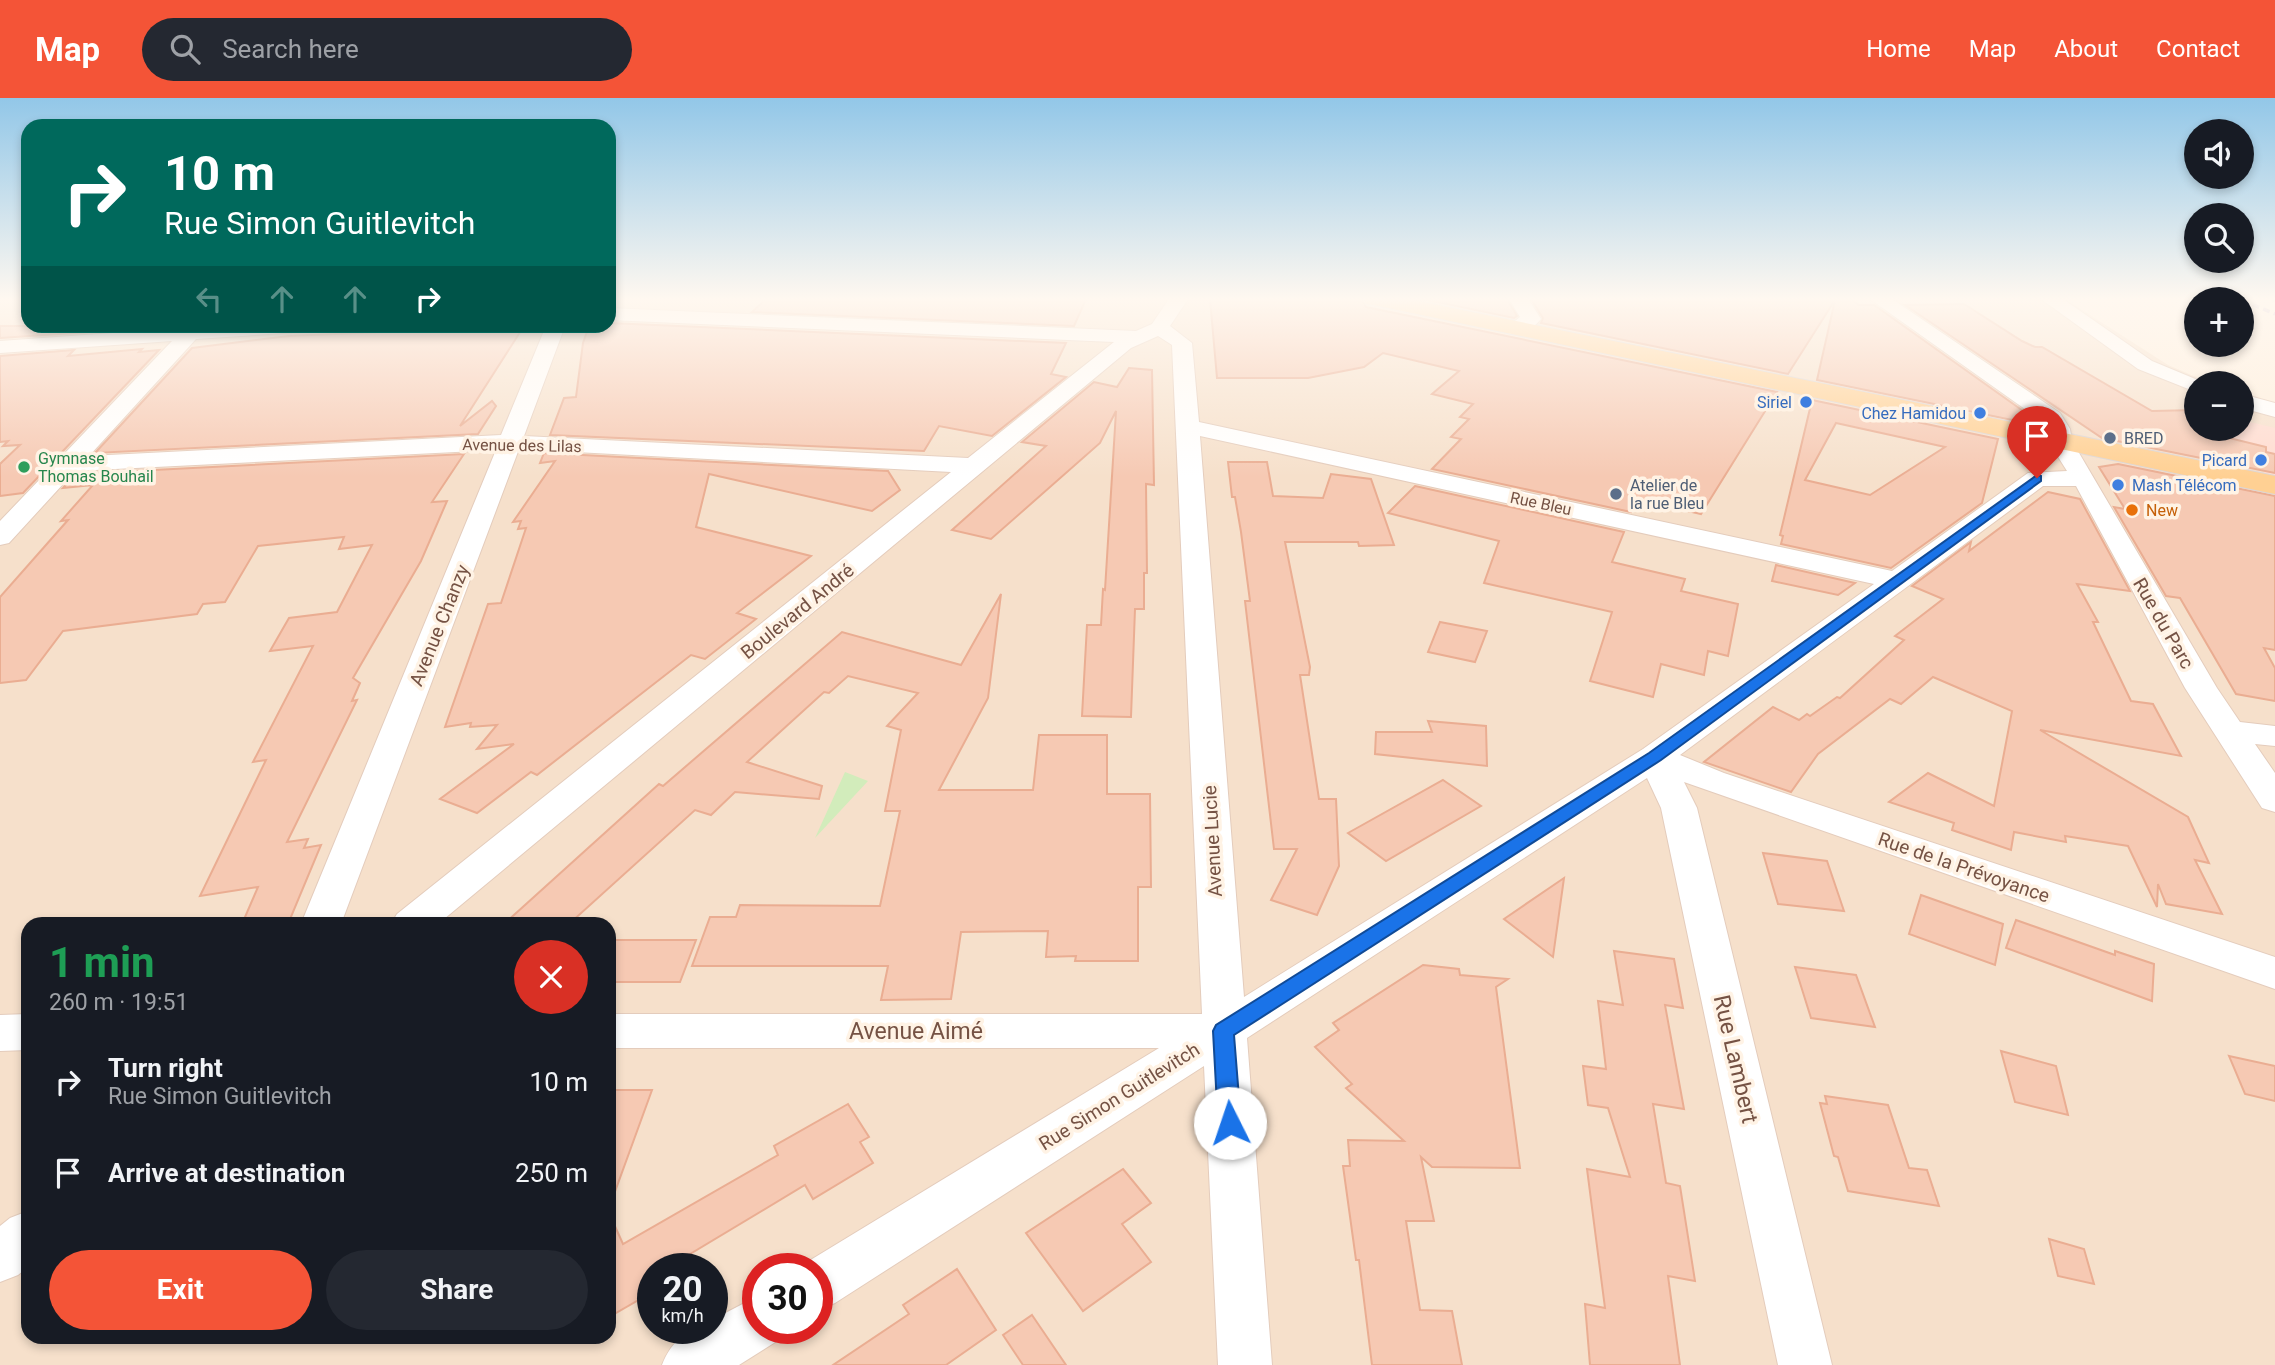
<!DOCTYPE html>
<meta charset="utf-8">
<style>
:root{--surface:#171b24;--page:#242831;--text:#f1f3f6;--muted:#9ea1a6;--accent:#f45437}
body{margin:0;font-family:Roboto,sans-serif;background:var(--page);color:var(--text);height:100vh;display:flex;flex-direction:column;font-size:26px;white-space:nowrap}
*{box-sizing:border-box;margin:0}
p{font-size:23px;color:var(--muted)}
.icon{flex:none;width:38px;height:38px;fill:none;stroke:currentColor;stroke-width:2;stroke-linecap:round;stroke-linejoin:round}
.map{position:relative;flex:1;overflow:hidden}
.side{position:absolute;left:21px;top:819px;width:595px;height:427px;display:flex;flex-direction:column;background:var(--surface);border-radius:21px;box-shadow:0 4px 10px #0003}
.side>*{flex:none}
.top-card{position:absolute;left:21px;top:21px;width:595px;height:214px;border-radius:21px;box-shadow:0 4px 10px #0003;background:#00695c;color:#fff;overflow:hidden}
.fabs{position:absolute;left:2184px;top:21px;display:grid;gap:14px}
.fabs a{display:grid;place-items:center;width:70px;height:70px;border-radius:50%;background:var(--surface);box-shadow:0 4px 10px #0003;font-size:35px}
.speed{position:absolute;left:637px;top:1155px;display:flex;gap:14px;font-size:35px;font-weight:700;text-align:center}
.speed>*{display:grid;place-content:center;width:91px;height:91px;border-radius:50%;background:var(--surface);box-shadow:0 4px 10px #0003;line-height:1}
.speed small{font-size:18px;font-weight:400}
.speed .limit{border:10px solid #d22;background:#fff;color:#111}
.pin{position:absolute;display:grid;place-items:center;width:60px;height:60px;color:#fff;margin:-72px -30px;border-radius:50% 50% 50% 0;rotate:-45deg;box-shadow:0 0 7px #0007}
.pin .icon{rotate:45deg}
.me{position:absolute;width:77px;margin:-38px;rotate:356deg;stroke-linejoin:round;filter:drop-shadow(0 0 5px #0008)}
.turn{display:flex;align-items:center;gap:24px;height:147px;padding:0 28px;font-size:32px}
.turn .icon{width:91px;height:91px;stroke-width:2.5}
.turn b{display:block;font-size:49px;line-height:60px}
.lanes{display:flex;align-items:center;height:66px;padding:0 28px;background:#0003;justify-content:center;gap:35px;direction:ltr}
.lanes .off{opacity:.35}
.round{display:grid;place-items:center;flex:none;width:74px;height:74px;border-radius:37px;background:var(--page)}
.head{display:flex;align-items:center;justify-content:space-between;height:119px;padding:0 28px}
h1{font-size:42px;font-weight:700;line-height:52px;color:#1e9e55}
.button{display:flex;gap:14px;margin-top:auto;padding:14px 28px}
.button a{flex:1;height:80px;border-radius:42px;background:var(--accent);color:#fff;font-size:28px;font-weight:700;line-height:80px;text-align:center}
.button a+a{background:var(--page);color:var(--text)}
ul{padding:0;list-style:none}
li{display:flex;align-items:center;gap:21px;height:91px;padding:0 28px}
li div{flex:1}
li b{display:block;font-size:26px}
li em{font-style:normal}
header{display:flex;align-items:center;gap:42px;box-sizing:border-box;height:98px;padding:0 35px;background:var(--accent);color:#fff}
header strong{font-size:33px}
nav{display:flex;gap:38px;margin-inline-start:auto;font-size:24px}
.search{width:490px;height:63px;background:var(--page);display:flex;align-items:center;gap:18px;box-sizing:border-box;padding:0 24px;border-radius:38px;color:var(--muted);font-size:26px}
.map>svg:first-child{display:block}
</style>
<header>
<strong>Map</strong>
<div class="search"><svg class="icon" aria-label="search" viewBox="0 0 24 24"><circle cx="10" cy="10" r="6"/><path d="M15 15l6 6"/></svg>Search here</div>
<nav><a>Home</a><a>Map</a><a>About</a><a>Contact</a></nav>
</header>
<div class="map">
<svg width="2275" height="1267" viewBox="0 0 2275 1267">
<rect width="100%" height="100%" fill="#feefdd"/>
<path fill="#f6e0cb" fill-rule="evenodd" d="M 0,201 L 28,201 L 28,228 L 609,228 L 609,201 L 2065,201 L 2168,267 L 2210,285 L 2196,285 L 2196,331 L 2242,331 L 2242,296 L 2275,306 L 2275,1267 L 0,1267 ZM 28,826 L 609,826 L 609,1239 L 28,1239 ZM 653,1171 L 712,1171 L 712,1230 L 653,1230 ZM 758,1171 L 817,1171 L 817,1230 L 758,1230 Z"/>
<polygon fill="#ffdbd0" points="2242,322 2275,330 2275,378 2264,375 2263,365 2232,359 2230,331 2242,331"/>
<polygon fill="#d2ecbb" points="845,674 868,683 815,740"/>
<g fill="#f6c9b3" stroke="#eaad92" stroke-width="2" fill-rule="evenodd">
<polygon points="766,201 1086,201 1074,228 752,214"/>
<polygon points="1210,201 1362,201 1366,209 1777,294 1701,416 1636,401 1631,414 1432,371 1461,341 1451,339 1469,321 1460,319 1473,306 1432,296 1459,273 1383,255 1364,269 1308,280 1217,280"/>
<polygon points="1423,201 1507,201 1517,218 1514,220"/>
<polygon points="1531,201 1851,201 1859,207 1874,207 2033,320 2022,324 1817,282 1835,202 1788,276 1541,225 1543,220"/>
<polygon points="1964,206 2022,243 2035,249 2042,249 2152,313 2196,312 2196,331 2221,335 2221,338 2266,349 2266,354 2275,356 2275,375 2102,340 1905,207"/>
<polygon points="609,225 1066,245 1051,276 1066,279 992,338 939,328 924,353 550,337 564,300 576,299 583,245 589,228 609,228"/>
<polygon points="0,228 96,228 89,234 0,240"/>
<polygon points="524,228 460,328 492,303 496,308 478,336 95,355 192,250 289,238"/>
<polygon points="142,251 139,254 159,252 23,395 0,398 0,366 20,347 3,348 8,343 0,344 0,258 74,252 68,258"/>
<polygon points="1129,270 1152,272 1154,387 1146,386 1147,475 1144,475 1144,511 1135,511 1131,619 1082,618 1087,527 1101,527 1103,491 1105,492 1116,313 1100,345 991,441 952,432 1046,348 1022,344 1094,284 1117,289"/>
<path d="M 1812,302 L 1998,341 L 1982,405 L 1891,470 L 1781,446 L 1783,438 L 1780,437 ZM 1836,325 L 1945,349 L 1870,397 L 1805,382 Z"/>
<polygon points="544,355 888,373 900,392 872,413 709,376 696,429 811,458 737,515 756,521 705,561 691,557 537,677 531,674 477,715 440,701 514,646 477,651 497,627 470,629 471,625 445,629 488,506 501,505 526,430 518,431 521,423 513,424 555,363 540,365"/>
<polygon points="464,356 432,404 447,403 421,463 353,580 360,585 352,603 357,602 287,744 308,741 304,750 321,747 288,826 242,826 258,789 200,798 266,662 253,664 313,548 270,553 289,520 337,514 372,447 339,451 344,439 258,448 225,504 203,506 197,516 63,533 26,582 0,585 0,499 68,422 61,423 93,387 63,390 76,376"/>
<polygon points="1228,364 1267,364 1273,398 1323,400 1331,376 1371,381 1394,447 1359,448 1358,444 1285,444 1310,569 1309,577 1300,577 1319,701 1336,701 1339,768 1317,817 1271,802 1297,751 1274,751 1245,503 1250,503 1241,434 1235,399 1232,399"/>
<polygon points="2118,366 2275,398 2275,552 2264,550 2275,570 2275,603 2236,596 2180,500 2166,498 2114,409 2125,411 2099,369"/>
<polygon points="1415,388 1624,434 1612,464 1685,481 1681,493 1738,506 1728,558 1708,553 1704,577 1661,566 1653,599 1590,583 1612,514 1484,485 1499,443 1388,415"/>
<polygon points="2048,394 2080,401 2130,493 2077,486 2098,524 2093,524 2131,603 2153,606 2181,658 2040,632 2188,719 2209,765 2195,762 2222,816 2166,806 2158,786 2157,809 2128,748 2065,738 2066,744 2014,734 2011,752 1952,732 1954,725 1889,704 1928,675 1994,708 2012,613 1933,579 1901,606 1890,601 1818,656 1791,694 1704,664 1773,609 1799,622 1807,616 1810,618 1837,599 1840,600 1904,542 1895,538 1943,501 1912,488 1971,444 1969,453"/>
<polygon points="1776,467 1855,485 1838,497 1772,483"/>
<polygon points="1001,496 988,600 939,692 1033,692 1039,637 1107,637 1107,696 1150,696 1151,789 1138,789 1138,863 1075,863 1076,858 1046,859 1048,833 961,834 951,901 881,902 888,868 692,868 710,819 736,819 740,807 880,808 900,713 885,713 901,632 887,628 918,595 848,578 829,595 824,594 747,664 822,688 819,701 735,694 711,717 695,712 569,826 504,826 659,686 663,688 842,534 961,567"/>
<polygon points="1440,524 1487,533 1475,564 1428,554"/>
<polygon points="1428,623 1486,628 1487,668 1375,656 1376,634 1432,634"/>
<polygon points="1443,682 1481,708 1386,763 1348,735"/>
<polygon points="1763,755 1827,763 1844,813 1778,806"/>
<polygon points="1564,780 1553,859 1504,821"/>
<polygon points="1921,797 2003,826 1995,867 1909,836"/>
<polygon points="2016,822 2115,857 2115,853 2154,866 2152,903 2006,850"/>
<polygon points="609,842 696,842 680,884 609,884"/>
<polygon points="1614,853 1674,861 1683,910 1665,907 1684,1011 1653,1006 1666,1085 1680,1088 1695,1183 1668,1178 1680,1267 1590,1267 1585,1206 1605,1210 1587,1071 1630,1079 1608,1010 1588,1007 1583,968 1606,971 1598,903 1623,907"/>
<polygon points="1423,867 1459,871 1460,877 1508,881 1496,889 1520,1070 1432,1069 1421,1059 1434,1123 1406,1123 1420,1212 1452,1213 1462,1267 1372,1267 1359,1162 1356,1162 1343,1068 1350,1068 1348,1042 1404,1043 1346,990 1352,986 1315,949 1339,932 1333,925"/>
<polygon points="1795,869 1856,877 1875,929 1811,920"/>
<polygon points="2001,953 2056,968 2068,1017 2015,1004"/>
<polygon points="2229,958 2275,968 2275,1003 2245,996"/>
<polygon points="609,992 652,992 613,1099 609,1098"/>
<polygon points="1825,998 1888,1007 1909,1070 1927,1072 1939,1108 1848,1093 1838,1059 1834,1058 1820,1005 1827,1006"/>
<polygon points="848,1006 869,1039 860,1044 873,1065 813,1101 805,1087 665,1171 653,1171 653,1178 641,1185 647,1197 609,1219 609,1115 623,1146 778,1057 774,1048"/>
<polygon points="1123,1071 1151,1105 1122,1126 1151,1164 1083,1213 1026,1135"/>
<polygon points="2049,1141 2084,1151 2094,1186 2058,1178"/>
<polygon points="957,1171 996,1232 946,1267 833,1267 909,1216 903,1207"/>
<polygon points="1032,1217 1066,1267 1023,1267 1003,1237"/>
</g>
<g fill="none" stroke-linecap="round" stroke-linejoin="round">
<g stroke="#e4ccbc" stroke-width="2">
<g id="street">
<path d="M 1169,201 L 1188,201 L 1170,228 L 1192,245 L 1199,324 L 1892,473 L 2028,375 L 2067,373 L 2048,343 L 2048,331 L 2043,324 L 1870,201 L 1892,201 L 2060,315 L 2070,331 L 2072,343 L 2217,590 L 2240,624 L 2275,628 L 2275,648 L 2255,646 L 2275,675 L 2275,714 L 2262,710 L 2185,590 L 2076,388 L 2043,388 L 1680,657 L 1724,675 L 2275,859 L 2275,891 L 1684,684 L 1697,710 L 1832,1267 L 1778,1267 L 1661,710 L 1647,680 L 1247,940 L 1272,1267 L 1218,1267 L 1204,968 L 835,1205 L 817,1212 L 817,1171 L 799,1169 L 1159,950 L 609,950 L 609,916 L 1202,916 L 1172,247 L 1158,238 L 1131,250 L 438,826 L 391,826 L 397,816 L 951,374 L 519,351 L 341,826 L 301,826 L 496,352 L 75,373 L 9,445 L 0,447 L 0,423 L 172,243 L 0,255 L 0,243 L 184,230 L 187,228 L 308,228 L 298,234 L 196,241 L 89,358 L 501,337 L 546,228 L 565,228 L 524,338 L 968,360 L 1114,244 L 609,222 L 609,210 L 1136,233 L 1152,226 ZM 1200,338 L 1874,486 L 1643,651 L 1244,899 Z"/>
<path d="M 1509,201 L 1528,201 L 1541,221 C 1533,231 1520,238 1508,235 L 1505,231 L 1520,219 Z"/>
<polygon points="2041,201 2063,201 2152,263 2205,285 2196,285 2196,294 2138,271"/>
<polygon points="2242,296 2275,305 2275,319 2242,310"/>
<polygon points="28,916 28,952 0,953 0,917"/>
<polygon points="28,1113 28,1169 18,1177 0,1184 0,1128 10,1120"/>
<path d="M 758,1198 L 758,1230 L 782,1230 L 777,1243 L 739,1267 L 662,1267 C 671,1244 686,1230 712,1230 L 712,1222 Z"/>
</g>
</g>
<g stroke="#ded5d2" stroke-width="2">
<polygon id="primary" points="1364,201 1408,201 2275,378 2275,396 1374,207 1366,206"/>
</g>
<use href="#street" fill="#fff" fill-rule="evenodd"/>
<use href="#primary" fill="#ffd093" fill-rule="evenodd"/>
<g stroke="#b09cc7" stroke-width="3.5" stroke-dasharray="7 4.5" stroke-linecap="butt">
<polyline points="2272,201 2275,203"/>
<polyline points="2242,202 2275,216"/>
</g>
</g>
<linearGradient id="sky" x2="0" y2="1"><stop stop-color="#92c7e8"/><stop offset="0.53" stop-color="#fff8f0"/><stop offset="1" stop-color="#fff8f0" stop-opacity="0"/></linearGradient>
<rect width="2275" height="379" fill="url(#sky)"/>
<polygon fill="#1a73e8" stroke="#114b97" stroke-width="2" points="2037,377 2041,378 2041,383 1661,662 1234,937 1241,1025 1237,1032 1230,1034 1222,1032 1218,1025 1213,933 1216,927 1649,655"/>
<g fill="#3f7fe0" stroke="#fff3e5" stroke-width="2.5">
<circle cx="1806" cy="304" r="7"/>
<circle cx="1980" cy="315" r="7"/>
<circle cx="2261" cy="362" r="7"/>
<circle cx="2118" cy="387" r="7"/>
</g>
<g fill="#5c6f8a" stroke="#fff3e5" stroke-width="2.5">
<circle cx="2110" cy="340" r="7"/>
<circle cx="1616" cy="396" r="7"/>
</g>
<circle fill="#2e9e5b" stroke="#fff3e5" stroke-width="2.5" cx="24" cy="369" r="7"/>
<circle fill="#e8710a" stroke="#fff3e5" stroke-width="2.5" cx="2132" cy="412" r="7"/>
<g text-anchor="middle" stroke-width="7" stroke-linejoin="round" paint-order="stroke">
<g font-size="16" fill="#366cbe" stroke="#fff3e5" text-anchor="end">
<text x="1792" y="310">Siriel</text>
<text x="1966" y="321">Chez Hamidou</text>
<text x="2247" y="368">Picard</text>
<text x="2132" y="393" text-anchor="start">Mash Télécom</text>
</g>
<g font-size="16" fill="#4e5e75" stroke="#fff3e5" text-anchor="start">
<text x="2124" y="346">BRED</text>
<text x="1630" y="393">Atelier de<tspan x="1630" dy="18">la rue Bleu</tspan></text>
</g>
<g font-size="16" fill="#755244" stroke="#fff3e5">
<text transform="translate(522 347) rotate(1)" y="6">Avenue des Lilas</text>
<text transform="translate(1541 405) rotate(12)" y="6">Rue Bleu</text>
</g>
<g font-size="16" fill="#27864d" stroke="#fff3e5" text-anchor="start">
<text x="38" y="366">Gymnase<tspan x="38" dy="18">Thomas Bouhail</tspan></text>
</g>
<g font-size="16" fill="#c56008" stroke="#fff3e5" text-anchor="start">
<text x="2146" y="418">New</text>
</g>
<g font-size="19" fill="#755244" stroke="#fff3e5">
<text transform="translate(797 513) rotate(-39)" y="7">Boulevard André</text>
<text transform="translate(2164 525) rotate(60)" y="7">Rue du Parc</text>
<text transform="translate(439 527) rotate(-68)" y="7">Avenue Chanzy</text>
<text transform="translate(1212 743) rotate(-93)" y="7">Avenue Lucie</text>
<text transform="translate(1964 769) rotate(19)" y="7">Rue de la Prévoyance</text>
<text transform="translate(1119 998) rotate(-32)" y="7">Rue Simon Guitlevitch</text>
</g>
<g font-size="23" fill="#755244" stroke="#fff3e5">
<text x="916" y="941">Avenue Aimé</text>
<text transform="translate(1736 961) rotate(77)" y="8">Rue Lambert</text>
</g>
</g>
</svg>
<div class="fabs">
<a><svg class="icon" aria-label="sound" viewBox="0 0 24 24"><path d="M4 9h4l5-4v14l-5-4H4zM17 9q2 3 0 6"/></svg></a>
<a><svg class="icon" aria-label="search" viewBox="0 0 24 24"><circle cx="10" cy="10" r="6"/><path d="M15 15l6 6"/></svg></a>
<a>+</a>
<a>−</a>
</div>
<div class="speed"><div>20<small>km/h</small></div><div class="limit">30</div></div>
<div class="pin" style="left:2037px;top:380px;background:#d93025"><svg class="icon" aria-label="arrive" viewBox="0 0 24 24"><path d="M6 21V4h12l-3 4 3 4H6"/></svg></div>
<svg class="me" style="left:1230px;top:1025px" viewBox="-20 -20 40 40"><circle r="19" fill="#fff"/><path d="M0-13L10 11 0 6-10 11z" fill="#1a73e8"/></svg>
<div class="top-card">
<div class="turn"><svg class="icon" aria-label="right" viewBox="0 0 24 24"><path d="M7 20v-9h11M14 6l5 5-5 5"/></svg><div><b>10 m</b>Rue Simon Guitlevitch</div></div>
<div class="lanes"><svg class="icon off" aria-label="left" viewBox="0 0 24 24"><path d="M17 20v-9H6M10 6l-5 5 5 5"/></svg><svg class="icon off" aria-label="ahead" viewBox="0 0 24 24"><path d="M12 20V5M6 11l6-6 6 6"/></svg><svg class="icon off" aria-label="ahead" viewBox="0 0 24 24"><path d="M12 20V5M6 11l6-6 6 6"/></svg><svg class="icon" aria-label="right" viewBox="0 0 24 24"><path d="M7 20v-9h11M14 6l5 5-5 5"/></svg></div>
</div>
<section class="side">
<div class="head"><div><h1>1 min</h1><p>260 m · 19:51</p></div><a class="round" style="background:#d93025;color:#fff"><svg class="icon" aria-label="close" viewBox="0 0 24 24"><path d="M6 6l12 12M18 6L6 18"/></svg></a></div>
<ul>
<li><svg class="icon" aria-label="right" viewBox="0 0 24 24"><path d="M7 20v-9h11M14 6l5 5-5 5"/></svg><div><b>Turn right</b><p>Rue Simon Guitlevitch</p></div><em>10 m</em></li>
<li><svg class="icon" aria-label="arrive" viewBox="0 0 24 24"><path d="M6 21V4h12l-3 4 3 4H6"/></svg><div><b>Arrive at destination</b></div><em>250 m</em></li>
</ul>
<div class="button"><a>Exit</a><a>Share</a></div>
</section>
</div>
